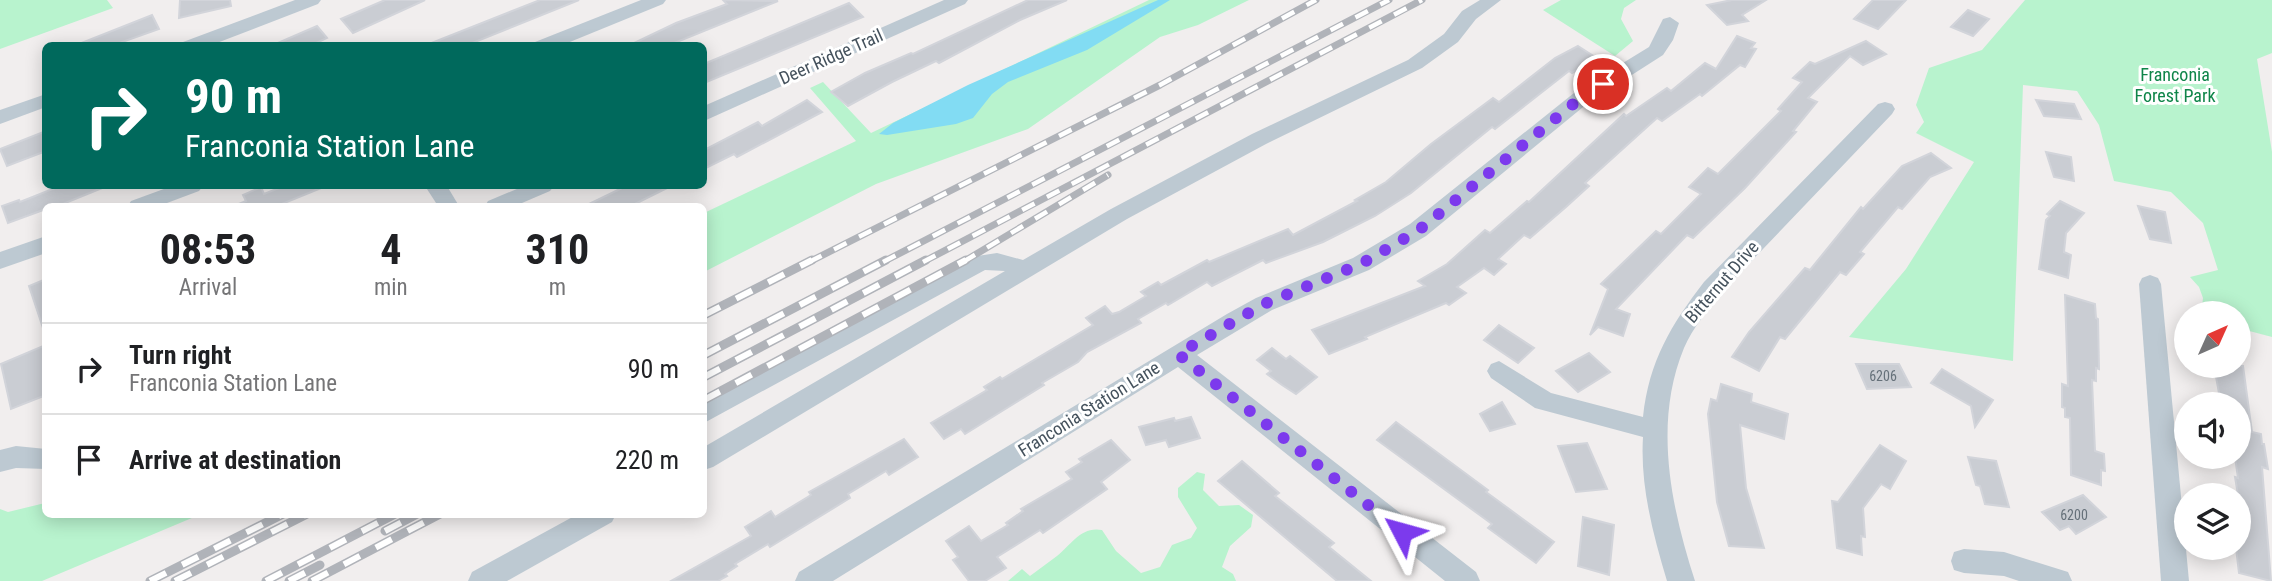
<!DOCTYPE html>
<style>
:root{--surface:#fff;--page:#f2f2f2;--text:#202124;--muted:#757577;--line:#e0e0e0}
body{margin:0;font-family:"Roboto Condensed",sans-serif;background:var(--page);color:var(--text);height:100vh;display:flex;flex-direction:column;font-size:26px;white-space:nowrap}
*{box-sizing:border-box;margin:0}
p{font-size:23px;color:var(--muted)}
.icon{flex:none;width:38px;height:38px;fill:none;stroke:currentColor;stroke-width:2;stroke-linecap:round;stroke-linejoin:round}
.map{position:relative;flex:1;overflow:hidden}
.details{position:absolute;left:42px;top:203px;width:665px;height:315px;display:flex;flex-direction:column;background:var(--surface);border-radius:10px;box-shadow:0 4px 18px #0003}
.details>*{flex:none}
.banner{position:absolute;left:42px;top:42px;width:665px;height:147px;border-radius:10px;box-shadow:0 4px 18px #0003;background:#00695c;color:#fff;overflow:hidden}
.needle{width:46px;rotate:45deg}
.fabs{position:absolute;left:2174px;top:301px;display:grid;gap:14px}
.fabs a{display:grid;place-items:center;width:77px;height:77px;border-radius:50%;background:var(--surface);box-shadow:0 4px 18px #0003;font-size:35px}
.pin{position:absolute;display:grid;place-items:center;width:60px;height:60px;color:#fff;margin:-30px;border:4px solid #fff;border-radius:50%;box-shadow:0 2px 7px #0007}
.me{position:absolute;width:77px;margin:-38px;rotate:309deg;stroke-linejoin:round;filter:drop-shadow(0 0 5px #0008)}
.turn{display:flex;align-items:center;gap:24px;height:147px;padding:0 28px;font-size:32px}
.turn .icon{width:91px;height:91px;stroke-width:2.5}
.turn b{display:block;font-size:49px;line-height:60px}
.eta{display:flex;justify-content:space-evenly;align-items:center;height:119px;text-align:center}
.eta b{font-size:42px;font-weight:700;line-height:49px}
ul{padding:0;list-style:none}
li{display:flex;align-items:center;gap:21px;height:91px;padding:0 28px;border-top:2px solid var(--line)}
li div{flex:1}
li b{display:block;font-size:26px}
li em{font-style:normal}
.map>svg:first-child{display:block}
</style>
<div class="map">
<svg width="2272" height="581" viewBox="0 0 2272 581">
<rect width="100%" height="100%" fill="#f1eeee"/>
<g fill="#b8f3ce">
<polygon points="0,0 107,0 113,8 0,49"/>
<polygon points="1149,0 1249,0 1198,25 1160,37 1028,129 876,184 704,272 704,213 856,141 810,88 823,82 871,133"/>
<polygon points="1561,0 1636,0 1624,8 1621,19 1633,41 1615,56 1543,10"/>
<polygon points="2025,0 2272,0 2272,53 2257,59 2272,152 2272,337 2238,328 2238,313 2195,313 2202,307 2203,298 2199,287 2190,277 2218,270 2203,223 2171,192 2114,181 2099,125 2077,91 2023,85 2013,361 1849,337 1906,269 1974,162 1916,133 1924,122 1916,105 1929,68 1982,50"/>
<path d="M 1197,472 L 1205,474 L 1203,490 L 1219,506 L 1239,505 L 1253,515 L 1251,527 L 1230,546 L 1222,567 L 1233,574 L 1236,581 L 1008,581 L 1022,569 L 1030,576 C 1039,569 1048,563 1057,556 C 1072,544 1081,526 1102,530 L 1116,551 L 1141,573 L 1160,567 L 1172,545 L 1191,538 L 1197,528 L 1178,497 L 1178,488 Z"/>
<polygon points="45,503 46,514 199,515 42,581 0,581 0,509 8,512"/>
</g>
<polygon fill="#82dcf3" points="1158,0 1170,0 1087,50 1008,82 992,94 973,118 956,124 887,135 879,134 893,123 968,85"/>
<g fill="#cacdd3" stroke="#d2d4da" stroke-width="2">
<polygon points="180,0 230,0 231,6 179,18"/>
<polygon points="385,0 425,0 353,33 341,19"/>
<polygon points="540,0 579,0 465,46 424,46"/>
<polygon points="723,0 778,1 667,46 628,46 676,23 727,4"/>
<polygon points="1028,0 1067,0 1020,20 939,63 936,61 892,82 848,106 831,92 865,73 911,53 913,54"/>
<polygon points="1732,0 1766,0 1742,15 1748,21 1727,25 1707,5"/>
<polygon points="1873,0 1906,0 1878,29 1854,19"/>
<polygon points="849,3 863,17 704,83 704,64"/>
<polygon points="1968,10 1989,19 1973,36 1951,27"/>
<polygon points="152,15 159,29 111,46 74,46"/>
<polygon points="317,26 327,38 310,46 271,46"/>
<polygon points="1737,36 1755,43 1751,48 1756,49 1745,67 1740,65 1702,96 1700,94 1662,121 1657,118 1585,183 1589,186 1566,207 1530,238 1524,235 1498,259 1506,264 1494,275 1484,268 1457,287 1466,293 1449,305 1446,303 1365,337 1367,339 1329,354 1312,330 1425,286 1418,281 1447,264 1485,230 1490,233 1527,201 1529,202 1624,114 1626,116 1667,88 1671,91 1705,63 1716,69"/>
<polygon points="1866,41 1886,54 1863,65 1850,56 1808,98 1817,102 1793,131 1796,132 1745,188 1693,238 1687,235 1616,309 1630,314 1623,336 1598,327 1590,335 1608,289 1601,284 1656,231 1661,234 1701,194 1689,187 1708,168 1718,174 1781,111 1778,109 1802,82 1793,78 1810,62 1815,64"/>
<polygon points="1578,46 1598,59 1572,73 1569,71 1495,129 1492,127 1411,193 1375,216 1323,242 1266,263 1263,260 1212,286 1207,282 1168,305 1166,303 1138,319 1141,323 1087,352 1078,362 1042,383 1044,385 965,434 961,429 944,439 931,423 987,390 984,387 1000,377 1002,379 1093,325 1086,318 1105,306 1112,314 1119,312 1146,296 1141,292 1158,282 1161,285 1207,260 1209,262 1288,229 1293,235 1357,201 1355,200 1386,182 1431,144 1493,98 1499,102 1555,58"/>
<polygon points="807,100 822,112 737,157 734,154 704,169 704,150 758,122 762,126"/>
<polygon points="2036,100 2074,104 2081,119 2044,116"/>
<polygon points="46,131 46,151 7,166 0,149"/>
<polygon points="2046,152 2071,157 2074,181 2054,177"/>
<polygon points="1931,153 1951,168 1930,177 1902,209 1898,207 1860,252 1864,254 1846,275 1840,272 1785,339 1780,337 1759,371 1732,357 1749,332 1805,268 1810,270 1861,207 1863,209 1902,166"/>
<polygon points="60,186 107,186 58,206 46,206 46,209 8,223 2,206 19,200 20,202"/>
<polygon points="284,186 326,186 277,206 234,206 246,201 243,195 261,187 264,194"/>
<polygon points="626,186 671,186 631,206 585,206"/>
<polygon points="2060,201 2084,213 2066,233 2064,252 2071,255 2068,278 2039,269 2046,220 2050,216 2047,214"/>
<polygon points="2138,206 2165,212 2171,243 2150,239"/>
<polygon points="46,279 46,327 43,328 29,286"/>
<polygon points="2065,295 2095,304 2096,318 2098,319 2099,369 2096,368 2096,381 2092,380 2095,451 2104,454 2105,471 2101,470 2101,485 2071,475 2070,418 2065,417 2065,408 2062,407 2062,384 2068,386"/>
<polygon points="1499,325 1534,348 1518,363 1484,340"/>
<polygon points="43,346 46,357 46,395 11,409 1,364"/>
<polygon points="1272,348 1286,359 1290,356 1317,377 1296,394 1282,385 1267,374 1271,371 1257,360"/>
<polygon points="1589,353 1610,372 1578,392 1556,371"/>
<polygon points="1856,364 1899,364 1911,387 1867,389"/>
<polygon points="2214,366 2243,366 2252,432 2261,434 2262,444 2264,444 2268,469 2262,467 2271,581 2239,573 2236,548 2238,548 2238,495 2235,477 2238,478 2235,457 2238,457 2238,404 2221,404"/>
<polygon points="1942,369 1993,400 1975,427 1971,406 1931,383"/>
<polygon points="1721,384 1752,394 1751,402 1788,414 1784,439 1740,425 1746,488 1764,548 1729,546 1717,502 1708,414 1711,399 1717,401"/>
<polygon points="1502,402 1515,424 1490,431 1480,414"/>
<polygon points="1191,417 1200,438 1169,447 1166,440 1146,445 1139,427 1174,418 1175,421"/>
<polygon points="1396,422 1488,490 1486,492 1554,542 1536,563 1488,528 1492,524 1377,440"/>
<polygon points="904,439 918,457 889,475 886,471 848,494 850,498 770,547 768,544 735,564 737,566 725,574 727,576 718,581 671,581 751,536 745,527 771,511 775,517 811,495 809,492"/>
<polygon points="1111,440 1130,460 1101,482 1107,489 1043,533 1040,530 997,557 1006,568 985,581 969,581 953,560 958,557 946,541 969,526 981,541 1008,525 1006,523 1023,511 1021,509 1072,479 1066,472 1082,462 1079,459"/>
<polygon points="1587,443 1607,489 1576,492 1558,446"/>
<polygon points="1880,445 1906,461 1890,489 1881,484 1863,508 1865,537 1861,536 1862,555 1837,548 1832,501 1838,502"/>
<polygon points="1968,457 1996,461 2009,507 1985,504 1980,486 1976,485"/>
<polygon points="1242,461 1279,493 1275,496 1334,543 1329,547 1371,581 1337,581 1218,481"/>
<polygon points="2083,495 2106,517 2076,534 2069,526 2060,530 2042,512"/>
<polygon points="1583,517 1614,525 1609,575 1578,566"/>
</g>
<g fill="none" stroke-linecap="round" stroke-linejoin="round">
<g fill="#bdc9d2" fill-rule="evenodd">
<polygon points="295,0 321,0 318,4 209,46 181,46 183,42"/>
<polygon points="641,0 666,0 663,4 560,46 533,46 535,42"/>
<polygon points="944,0 968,0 965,4 704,121 704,106"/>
<polygon points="1480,0 1501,0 1476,19 1458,42 1422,68 1266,144 1127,219 713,467 704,470 704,447 1005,271 985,270 704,423 704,401 971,257 997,253 1023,260 1111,209 1252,134 1408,60 1444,34 1462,11"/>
<polygon points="1670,17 1679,23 1673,40 1663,55 1588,103 1426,236 1369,270 1272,310 1197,355 1476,572 1480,581 1445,581 1178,367 833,581 795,581 799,572 1227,314 1256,298 1353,258 1410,224 1574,93 1649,47 1663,19"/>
<polygon points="46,94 46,107 0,124 0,110"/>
<path d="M 1885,102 L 1892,104 L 1895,109 L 1892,114 L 1720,294 C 1707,312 1693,327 1684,348 C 1653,423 1671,507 1695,581 L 1667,581 C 1653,534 1640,486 1643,437 L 1535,408 L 1491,378 L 1487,371 L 1491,364 L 1499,361 L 1551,393 L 1643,417 C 1649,361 1671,325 1704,282 L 1878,104 Z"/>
<polygon points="172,186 203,186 199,191 159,206 128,206 131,201"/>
<polygon points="425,186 447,186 459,206 438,206"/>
<polygon points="524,186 554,186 550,191 515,206 485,206 488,201"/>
<polygon points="46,236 46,253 0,269 0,252"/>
<polygon points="2150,275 2158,278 2161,284 2189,581 2161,581 2139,284 2142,278"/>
<polygon points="16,446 46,449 46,469 16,468 0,472 0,450"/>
<polygon points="578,514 616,514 612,522 507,581 468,581 472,572"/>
<polygon points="1964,549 2004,552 2068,572 2072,581 2019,581 2004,576 1964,573 1954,570 1951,561 1954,552"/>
</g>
<g stroke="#b0b3b9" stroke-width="7">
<g id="rail-far1">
<polyline points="809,262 1160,85 1316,0"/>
<polyline points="883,262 1389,0"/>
<polyline points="923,262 1422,0"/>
<polyline points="963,262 1108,175"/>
</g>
</g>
<g stroke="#b0b3b9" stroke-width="9">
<g id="rail">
<polyline points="704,315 812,260"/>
<polyline points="704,355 886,260"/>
<polyline points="704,377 926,260"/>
<polyline points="704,400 966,260"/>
<polyline points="385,531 417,514"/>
<polyline points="150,581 283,514"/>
<polyline points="175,581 307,514"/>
<polyline points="266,581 395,514"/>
<polyline points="289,581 320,565"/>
<polyline points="312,581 440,514"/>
</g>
</g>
<use href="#rail-far1" stroke="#fff" stroke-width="4.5" stroke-dasharray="14" stroke-linecap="butt"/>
<use href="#rail" stroke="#fff" stroke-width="6" stroke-dasharray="18" stroke-linecap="butt"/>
</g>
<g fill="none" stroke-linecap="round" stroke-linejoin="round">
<polyline stroke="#7c3aed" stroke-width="12" stroke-dasharray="0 21.6" points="1402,532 1178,354 1264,304 1361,264 1419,230 1572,105 1603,84"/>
</g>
<g text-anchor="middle" stroke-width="6" stroke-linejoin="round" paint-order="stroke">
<g font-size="14" fill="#66717a">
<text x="1883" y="381">6206</text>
<text x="2074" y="520">6200</text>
</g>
<g font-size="18" fill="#45525d" stroke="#fff">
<text transform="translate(831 57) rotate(-24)" y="6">Deer Ridge Trail</text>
<text transform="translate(1722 282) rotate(-49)" y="6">Bitternut Drive</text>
<text transform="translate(1089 409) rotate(-32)" y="6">Franconia Station Lane</text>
</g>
<g font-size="18" fill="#0f8549" stroke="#fff">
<text x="2175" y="81">Franconia<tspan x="2175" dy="21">Forest Park</tspan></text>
</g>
</g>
</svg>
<div class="fabs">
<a><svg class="needle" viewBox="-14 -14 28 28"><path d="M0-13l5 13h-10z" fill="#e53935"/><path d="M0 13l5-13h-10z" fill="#757577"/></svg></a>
<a><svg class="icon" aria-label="sound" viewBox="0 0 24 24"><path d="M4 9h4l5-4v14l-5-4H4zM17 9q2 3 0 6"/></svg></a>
<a><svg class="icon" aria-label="layers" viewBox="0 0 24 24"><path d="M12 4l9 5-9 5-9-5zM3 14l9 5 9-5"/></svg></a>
</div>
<div class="pin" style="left:1603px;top:84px;background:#d93025"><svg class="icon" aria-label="arrive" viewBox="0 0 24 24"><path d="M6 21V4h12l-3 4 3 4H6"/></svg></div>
<svg class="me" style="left:1402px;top:532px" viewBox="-20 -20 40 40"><path d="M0-17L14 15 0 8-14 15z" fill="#7c3aed" stroke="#fff" stroke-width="4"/></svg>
<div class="banner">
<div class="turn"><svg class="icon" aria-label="right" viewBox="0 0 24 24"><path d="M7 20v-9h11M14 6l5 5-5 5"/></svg><div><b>90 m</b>Franconia Station Lane</div></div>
</div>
<section class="details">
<div class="eta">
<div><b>08:53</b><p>Arrival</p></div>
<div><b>4</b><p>min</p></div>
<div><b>310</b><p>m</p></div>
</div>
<ul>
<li><svg class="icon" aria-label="right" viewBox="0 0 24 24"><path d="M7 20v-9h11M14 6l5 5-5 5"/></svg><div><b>Turn right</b><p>Franconia Station Lane</p></div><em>90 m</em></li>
<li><svg class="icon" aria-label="arrive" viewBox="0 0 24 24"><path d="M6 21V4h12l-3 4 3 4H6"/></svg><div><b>Arrive at destination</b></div><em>220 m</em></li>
</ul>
</section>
</div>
